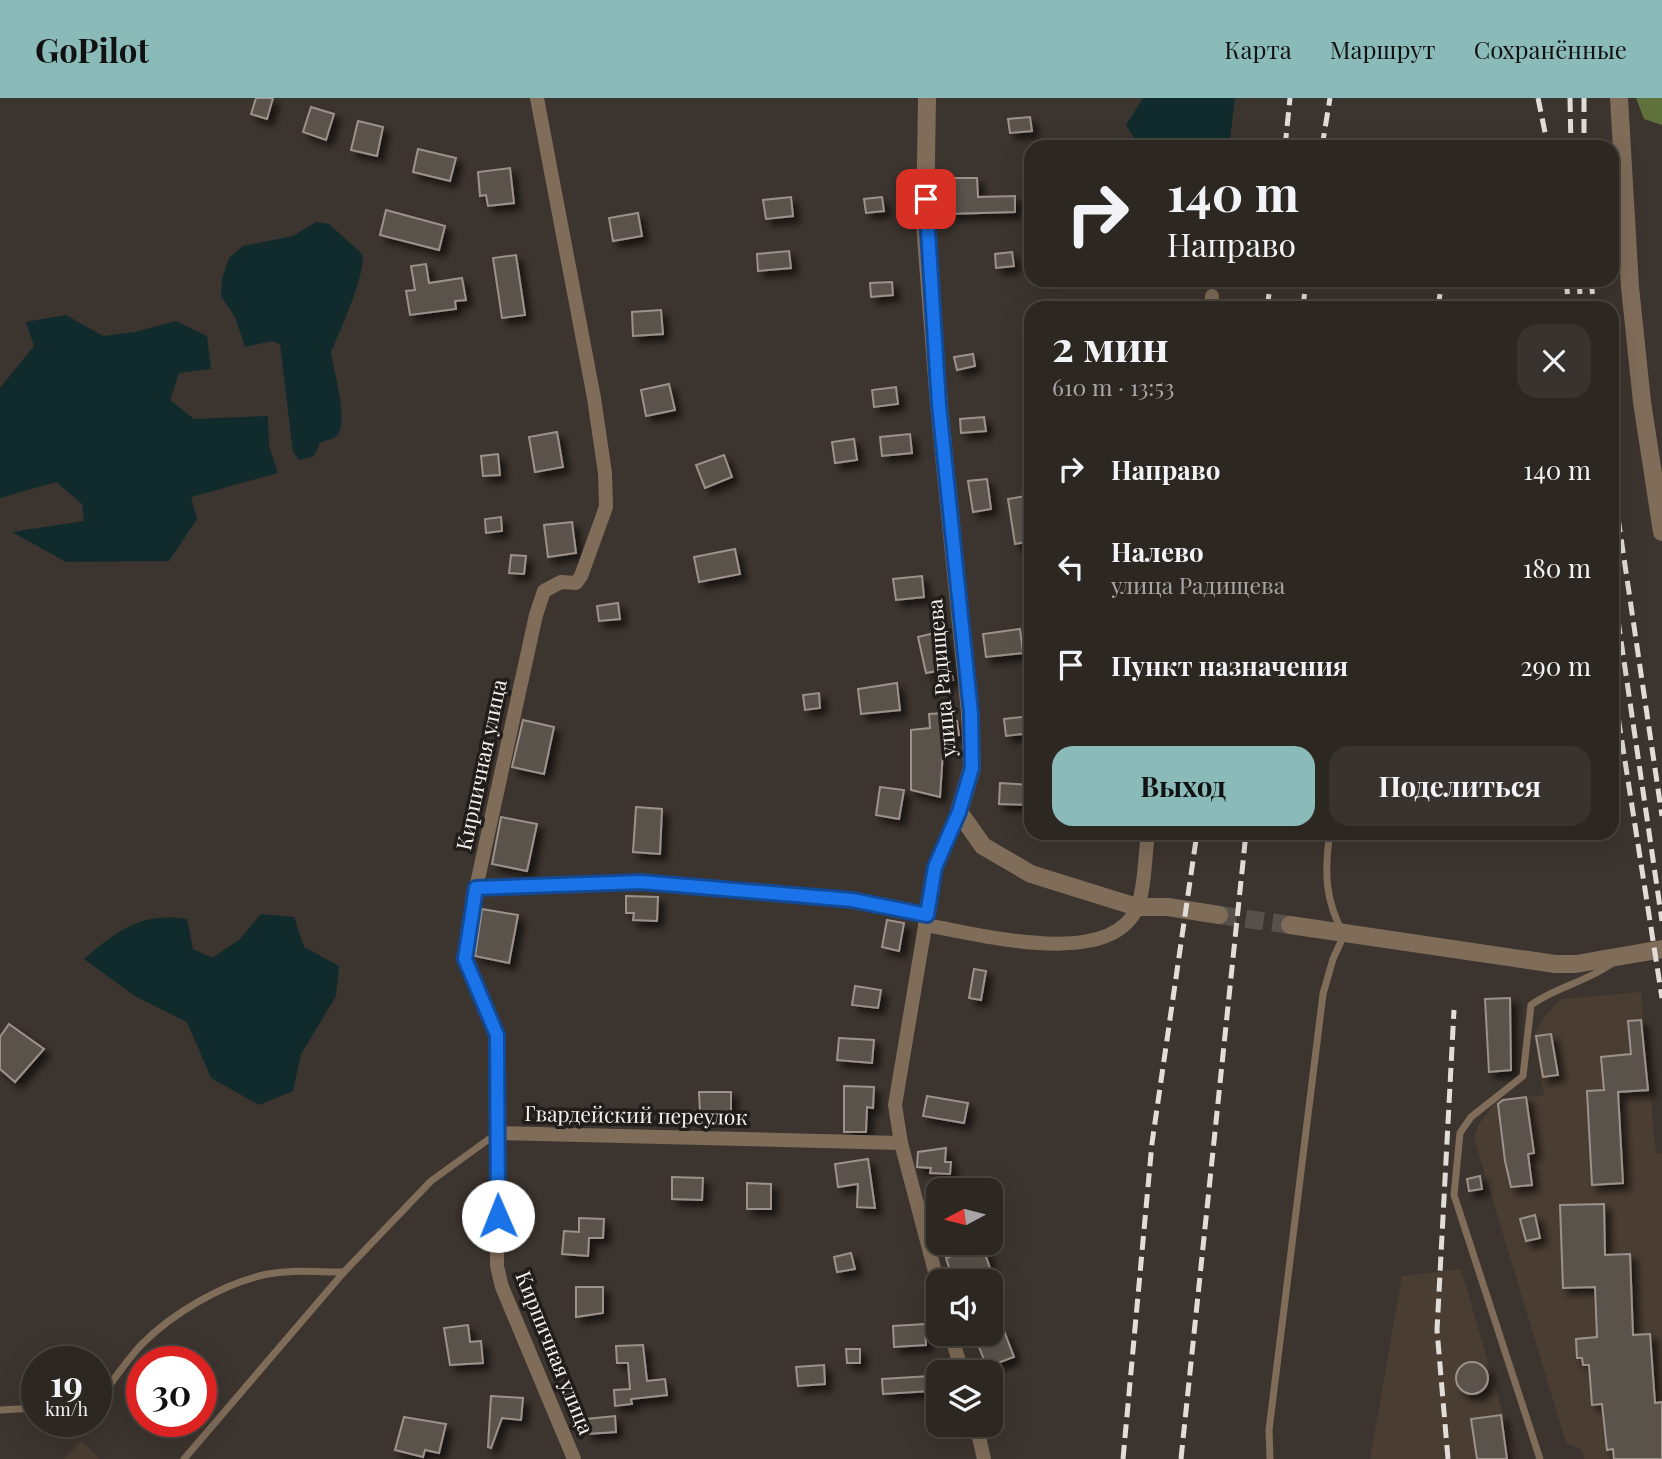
<!DOCTYPE html>
<html lang="ru">
<meta charset="utf-8">
<style>
:root{--surface:#2d2722;--page:#39332f;--text:#f1f3f6;--muted:#a7a5a5;--line:#484440;--accent:#8bbbb9}
body{margin:0;font-family:"Playfair Display",serif;background:var(--page);color:var(--text);height:100vh;display:flex;flex-direction:column;font-size:26px;white-space:nowrap}
*{box-sizing:border-box;margin:0}
p{font-size:23px;color:var(--muted)}
.icon{flex:none;width:38px;height:38px;fill:none;stroke:currentColor;stroke-width:2;stroke-linecap:round;stroke-linejoin:round}
.map{position:relative;flex:1;overflow:hidden}
.sheet{position:absolute;left:1024px;top:203px;width:595px;height:539px;display:flex;flex-direction:column;background:var(--surface);border-radius:21px;box-shadow:0 7px 28px #0002,0 0 0 2px var(--line)}
.sheet>*{flex:none}
.top-card{position:absolute;left:1024px;top:42px;width:595px;height:147px;border-radius:21px;box-shadow:0 7px 28px #0002,0 0 0 2px var(--line);background:#2d2722;color:var(--text);overflow:hidden}
.needle{width:46px;rotate:263deg}
.buttons{position:absolute;left:926px;top:1080px;display:grid;gap:14px}
.buttons a{display:grid;place-items:center;width:77px;height:77px;border-radius:14px;background:var(--surface);box-shadow:0 7px 28px #0002,0 0 0 2px var(--line);font-size:35px}
.speed{position:absolute;left:21px;top:1248px;display:flex;gap:14px;font-size:35px;font-weight:700;text-align:center}
.speed>*{display:grid;place-content:center;width:91px;height:91px;border-radius:50%;background:var(--surface);box-shadow:0 7px 28px #0002,0 0 0 2px var(--line);line-height:1}
.speed small{font-size:18px;font-weight:400}
.speed .limit{border:10px solid #d22;background:#fff;color:#111}
.pin{position:absolute;display:grid;place-items:center;width:60px;height:60px;color:#fff;margin:-30px;border-radius:14px;box-shadow:0 4px 10px #0006}
.me{position:absolute;width:77px;margin:-38px;rotate:359deg;stroke-linejoin:round;filter:drop-shadow(0 0 5px #0008)}
.turn{display:flex;align-items:center;gap:24px;height:147px;padding:0 28px;font-size:32px}
.turn .icon{width:91px;height:91px;stroke-width:2.5}
.turn b{display:block;font-size:49px;line-height:60px}
.round{display:grid;place-items:center;flex:none;width:74px;height:74px;border-radius:21px;background:var(--page)}
.head{display:flex;align-items:center;justify-content:space-between;height:119px;padding:0 28px}
h1{font-size:42px;font-weight:700;line-height:52px}
.cta{display:flex;gap:14px;margin-top:auto;padding:14px 28px}
.cta a{flex:1;height:80px;border-radius:21px;background:var(--accent);color:#111;font-size:28px;font-weight:700;line-height:80px;text-align:center}
.cta a+a{background:var(--page);color:var(--text)}
ul{padding:0;list-style:none}
li{display:flex;align-items:center;gap:21px;height:98px;padding:0 28px}
li div{flex:1}
li b{display:block;font-size:26px}
li em{font-style:normal}
header{display:flex;align-items:center;gap:42px;box-sizing:border-box;height:98px;padding:0 35px;background:var(--accent);color:#111}
header strong{font-size:33px}
nav{display:flex;gap:38px;margin-inline-start:auto;font-size:24px}
.map>svg:first-child{display:block}
</style>
<header>
<strong>GoPilot</strong>
<nav><a>Карта</a><a>Маршрут</a><a>Сохранённые</a></nav>
</header>
<div class="map">
<svg width="1662" height="1361" viewBox="0 0 1662 1361">
<defs>
<filter id="shadow"><feDropShadow dx="6" dy="6" stdDeviation="3.5" flood-color="#0009"/></filter>
</defs>
<rect width="100%" height="100%" fill="#3c342e"/>
<g fill="#4a3d32">
<polygon points="1641,894 1656,1056 1662,1055 1662,1361 1584,1361 1581,1351 1566,1345 1474,1040 1477,1029 1497,1002 1544,997 1534,937 1545,918 1561,901"/>
<polygon points="1461,1171 1516,1361 1370,1361 1402,1178"/>
<polygon points="82,1343 100,1361 63,1361"/>
</g>
<polygon fill="#60723b" points="1636,0 1662,0 1662,27 1644,21"/>
<g fill="#112b2c">
<polygon points="1143,0 1235,0 1229,49 1140,49 1126,27"/>
<path d="M 316,124 L 329,126 L 362,156 C 367,174 339,235 331,254 C 333,271 351,329 335,339 C 330,343 325,341 320,345 L 314,358 L 299,362 L 293,354 L 280,246 L 272,243 L 245,249 L 235,219 L 221,198 L 222,181 L 229,160 L 243,148 L 293,138 Z"/>
<polygon points="66,217 103,238 135,234 176,223 207,238 211,271 179,275 170,302 194,321 268,318 269,348 278,375 191,399 197,421 169,463 66,464 12,434 84,423 82,406 56,384 0,400 0,290 34,248 26,224"/>
<path d="M 261,816 L 294,819 L 304,849 L 339,868 L 336,898 L 301,956 L 293,993 L 259,1007 L 211,980 L 187,924 L 135,898 L 84,861 C 118,832 141,814 187,821 L 193,851 L 212,860 L 239,842 Z"/>
</g>
<g fill="#5a524b" stroke="#9c928b" stroke-width="2" filter="url(#shadow)">
<polygon points="256,0 273,0 267,21 251,16"/>
<polygon points="311,9 334,16 326,42 303,34"/>
<polygon points="1030,19 1032,33 1010,35 1008,21"/>
<polygon points="358,23 383,29 377,58 351,52"/>
<polygon points="418,51 456,60 450,83 413,74"/>
<polygon points="510,70 514,105 488,108 486,97 480,98 478,74"/>
<polygon points="946,80 977,80 978,99 1015,98 1015,114 947,116"/>
<polygon points="791,99 793,118 766,121 763,102"/>
<polygon points="882,99 884,113 866,115 864,101"/>
<polygon points="386,112 445,128 439,152 380,137"/>
<polygon points="638,115 642,138 613,143 609,120"/>
<polygon points="789,153 791,170 758,173 757,156"/>
<polygon points="1012,154 1014,168 996,170 995,156"/>
<polygon points="516,157 525,217 502,220 493,160"/>
<polygon points="426,166 429,185 462,180 466,202 455,203 456,211 410,217 406,193 415,192 411,168"/>
<polygon points="892,184 893,197 871,199 870,185"/>
<polygon points="661,212 663,236 633,238 632,214"/>
<polygon points="973,256 975,268 957,272 954,259"/>
<polygon points="669,286 675,312 646,318 641,292"/>
<polygon points="896,289 898,306 874,309 872,292"/>
<polygon points="984,319 986,333 961,335 960,321"/>
<polygon points="557,334 563,369 535,374 529,339"/>
<polygon points="910,336 912,355 882,358 880,339"/>
<polygon points="854,341 857,362 835,365 832,344"/>
<polygon points="498,356 500,377 483,378 481,358"/>
<polygon points="724,357 732,379 705,390 696,367"/>
<polygon points="987,381 991,411 973,414 968,383"/>
<polygon points="1026,398 1031,443 1015,446 1008,401"/>
<polygon points="501,419 502,433 486,435 485,421"/>
<polygon points="572,424 576,455 548,459 544,427"/>
<polygon points="735,451 740,476 699,484 694,459"/>
<polygon points="511,457 526,458 524,476 509,475"/>
<polygon points="922,478 924,499 896,502 893,481"/>
<polygon points="618,505 620,521 599,523 597,508"/>
<polygon points="1020,531 1023,555 986,559 983,536"/>
<polygon points="942,533 953,582 940,585 938,573 926,575 918,539"/>
<polygon points="897,585 900,612 861,616 858,591"/>
<polygon points="819,595 820,610 805,612 803,597"/>
<polygon points="943,615 944,624 957,623 959,637 944,638 940,699 911,692 911,632 930,630 929,616"/>
<polygon points="1031,618 1031,635 1006,638 1004,621"/>
<polygon points="523,622 554,629 544,676 512,669"/>
<polygon points="1000,685 1031,687 1031,707 999,706"/>
<polygon points="880,689 904,692 899,721 876,717"/>
<polygon points="636,709 662,711 660,756 633,754"/>
<polygon points="501,719 537,726 527,773 492,766"/>
<polygon points="626,798 658,799 657,823 633,822 634,815 626,815"/>
<polygon points="482,811 518,817 509,865 475,858"/>
<polygon points="887,822 904,825 899,853 882,849"/>
<polygon points="974,871 986,873 981,902 969,900"/>
<polygon points="855,888 881,892 878,910 852,907"/>
<polygon points="1510,900 1511,972 1489,974 1485,901"/>
<polygon points="1641,922 1648,992 1618,994 1623,1085 1592,1087 1587,993 1604,992 1601,959 1631,956 1628,923"/>
<polygon points="9,926 44,951 15,984 0,971 0,939"/>
<polygon points="1551,936 1558,977 1543,979 1536,938"/>
<polygon points="839,940 874,942 872,965 837,962"/>
<polygon points="844,988 874,989 873,1010 867,1009 866,1034 844,1034"/>
<polygon points="699,994 731,994 731,1014 700,1014"/>
<polygon points="927,998 968,1005 964,1025 923,1018"/>
<polygon points="1526,999 1534,1055 1528,1056 1532,1087 1511,1089 1505,1063 1498,1006 1503,1002"/>
<polygon points="946,1050 945,1064 951,1064 950,1076 930,1075 931,1070 917,1069 918,1054"/>
<polygon points="868,1061 875,1110 857,1109 858,1086 838,1089 835,1066"/>
<polygon points="1480,1078 1482,1091 1469,1093 1467,1081"/>
<polygon points="672,1079 703,1080 702,1102 672,1101"/>
<polygon points="747,1085 771,1086 771,1111 747,1111"/>
<polygon points="1604,1106 1605,1157 1630,1156 1633,1237 1650,1236 1655,1305 1662,1304 1662,1361 1614,1361 1613,1351 1607,1352 1602,1306 1592,1307 1589,1267 1583,1267 1582,1260 1577,1260 1576,1241 1597,1239 1595,1189 1563,1190 1560,1107"/>
<polygon points="1535,1117 1540,1140 1526,1143 1520,1121"/>
<polygon points="579,1120 604,1121 603,1140 589,1140 588,1158 562,1156 564,1133 579,1134"/>
<polygon points="982,1147 990,1170 953,1182 946,1160"/>
<polygon points="851,1155 855,1171 837,1174 834,1159"/>
<polygon points="576,1189 603,1189 603,1215 576,1219"/>
<polygon points="925,1226 926,1247 894,1249 893,1228"/>
<polygon points="468,1227 470,1244 481,1243 483,1265 450,1267 444,1230"/>
<polygon points="1004,1233 1014,1259 987,1269 977,1244"/>
<polygon points="643,1247 647,1283 665,1281 667,1297 631,1301 632,1306 615,1308 614,1292 630,1291 628,1265 617,1265 616,1248"/>
<polygon points="846,1251 860,1251 860,1265 847,1265"/>
<circle cx="1472" cy="1280" r="16"/>
<polygon points="824,1267 825,1286 798,1288 796,1269"/>
<polygon points="930,1278 931,1293 883,1296 882,1281"/>
<polygon points="491,1298 523,1300 521,1322 502,1320 491,1350 488,1349"/>
<polygon points="1501,1317 1507,1361 1477,1361 1471,1321"/>
<polygon points="615,1318 616,1334 587,1336 586,1321"/>
<polygon points="404,1319 446,1326 439,1355 425,1352 423,1359 395,1352"/>
</g>
<g fill="none" stroke-linecap="round" stroke-linejoin="round">
<polyline stroke="#58504b" stroke-width="18" stroke-dasharray="18 9" stroke-linecap="butt" points="1219,817 1290,827"/>
<g stroke="#7f6c59" stroke-width="7">
<polyline points="476,790 641,784 852,802 927,816"/>
<path d="M 96,1306 C 111,1286 125,1264 142,1246 C 173,1215 221,1187 263,1177 C 289,1171 317,1174 344,1174 L 431,1083 L 496,1036"/>
<polyline points="0,1312 37,1310"/>
<polyline points="184,1361 344,1174"/>
<path d="M 1270,1361 L 1269,1332 L 1323,896 L 1333,861 L 1344,837 C 1325,803 1324,773 1330,735"/>
<path d="M 1540,1361 L 1454,1097 L 1460,1035 L 1471,1019 L 1523,978 L 1531,907 C 1556,889 1586,884 1611,866"/>
</g>
<g stroke="#7f6c59" stroke-width="14">
<polyline points="537,0 594,300 605,375 606,409 581,478 576,485 561,484 544,493 536,517 476,790 465,861 497,937 497,1168 502,1189 574,1361"/>
<polyline points="1211,210 1212,198"/>
<path d="M 925,827 C 976,835 1109,873 1137,810 C 1145,792 1145,755 1148,735"/>
<polyline points="497,1035 901,1045"/>
<polyline points="938,1185 901,1045 895,1007 935,769 959,714"/>
<polyline points="951,1236 962,1274"/>
<polyline points="976,1326 984,1361"/>
</g>
<g stroke="#7f6c59" stroke-width="18">
<polyline points="927,0 925,126 939,307 970,615 972,670 959,714 983,748 1031,776 1137,809 1168,809 1219,817"/>
<polyline points="1619,0 1630,189 1642,304 1662,434"/>
<polyline points="1290,827 1555,866 1576,866 1662,851"/>
</g>
<g stroke="#e2ddd9" stroke-width="5" stroke-dasharray="14 7" stroke-linecap="butt">
<polyline points="1538,0 1548,49"/>
<polyline points="1570,0 1571,49"/>
<polyline points="1584,0 1584,49"/>
<polyline points="1285,49 1290,0"/>
<polyline points="1322,49 1330,0"/>
<polyline points="1566,182 1569,210"/>
<polyline points="1579,182 1581,210"/>
<polyline points="1591,182 1594,210"/>
<polyline points="1267,210 1271,182"/>
<polyline points="1303,210 1306,182"/>
<polyline points="1438,210 1442,182"/>
<polyline points="1612,379 1662,718"/>
<polyline points="1612,481 1662,823"/>
<polyline points="1612,580 1662,900"/>
<polyline points="1123,1361 1152,1045 1197,735"/>
<polyline points="1181,1361 1246,735"/>
<polyline points="1448,1361 1437,1232 1454,912"/>
</g>
</g>
<g fill="none" stroke-linecap="round" stroke-linejoin="round">
<g stroke="#114b97" stroke-width="18">
<polyline id="route" points="498,1118 497,937 465,861 476,790 641,784 852,802 927,817 935,769 959,714 972,670 971,615 939,307 926,101"/>
</g>
<use href="#route" stroke="#1a73e8" stroke-width="12"/>
</g>
<g text-anchor="middle" stroke-width="7" stroke-linejoin="round" paint-order="stroke">
<g font-size="21" fill="#f6f1ed" stroke="#201d1a">
<text transform="translate(942 580) rotate(-95)" y="7">улица Радищева</text>
<text transform="translate(482 667) rotate(-78)" y="7">Кирпичная улица</text>
<text transform="translate(636 1018) rotate(1)" y="7">Гвардейский переулок</text>
<text transform="translate(554 1255) rotate(68)" y="7">Кирпичная улица</text>
</g>
</g>
</svg>
<div class="buttons">
<a><svg class="needle" viewBox="-14 -14 28 28"><path d="M0-13l5 13h-10z" fill="#e53935"/><path d="M0 13l5-13h-10z" fill="#a7a5a5"/></svg></a>
<a><svg class="icon" aria-label="sound" viewBox="0 0 24 24"><path d="M4 9h4l5-4v14l-5-4H4zM17 9q2 3 0 6"/></svg></a>
<a><svg class="icon" aria-label="layers" viewBox="0 0 24 24"><path d="M12 4l9 5-9 5-9-5zM3 14l9 5 9-5"/></svg></a>
</div>
<div class="speed"><div>19<small>km/h</small></div><div class="limit">30</div></div>
<div class="pin" style="left:926px;top:101px;background:#d93025"><svg class="icon" aria-label="arrive" viewBox="0 0 24 24"><path d="M6 21V4h12l-3 4 3 4H6"/></svg></div>
<svg class="me" style="left:498px;top:1118px" viewBox="-20 -20 40 40"><circle r="19" fill="#fff"/><path d="M0-13L10 11 0 6-10 11z" fill="#1a73e8"/></svg>
<div class="top-card">
<div class="turn"><svg class="icon" aria-label="right" viewBox="0 0 24 24"><path d="M7 20v-9h11M14 6l5 5-5 5"/></svg><div><b>140 m</b>Направо</div></div>
</div>
<section class="sheet">
<div class="head"><div><h1>2 мин</h1><p>610 m · 13:53</p></div><a class="round"><svg class="icon" aria-label="close" viewBox="0 0 24 24"><path d="M6 6l12 12M18 6L6 18"/></svg></a></div>
<ul>
<li><svg class="icon" aria-label="right" viewBox="0 0 24 24"><path d="M7 20v-9h11M14 6l5 5-5 5"/></svg><div><b>Направо</b></div><em>140 m</em></li>
<li><svg class="icon" aria-label="left" viewBox="0 0 24 24"><path d="M17 20v-9H6M10 6l-5 5 5 5"/></svg><div><b>Налево</b><p>улица Радищева</p></div><em>180 m</em></li>
<li><svg class="icon" aria-label="arrive" viewBox="0 0 24 24"><path d="M6 21V4h12l-3 4 3 4H6"/></svg><div><b>Пункт назначения</b></div><em>290 m</em></li>
</ul>
<div class="cta"><a>Выход</a><a>Поделиться</a></div>
</section>
</div>
